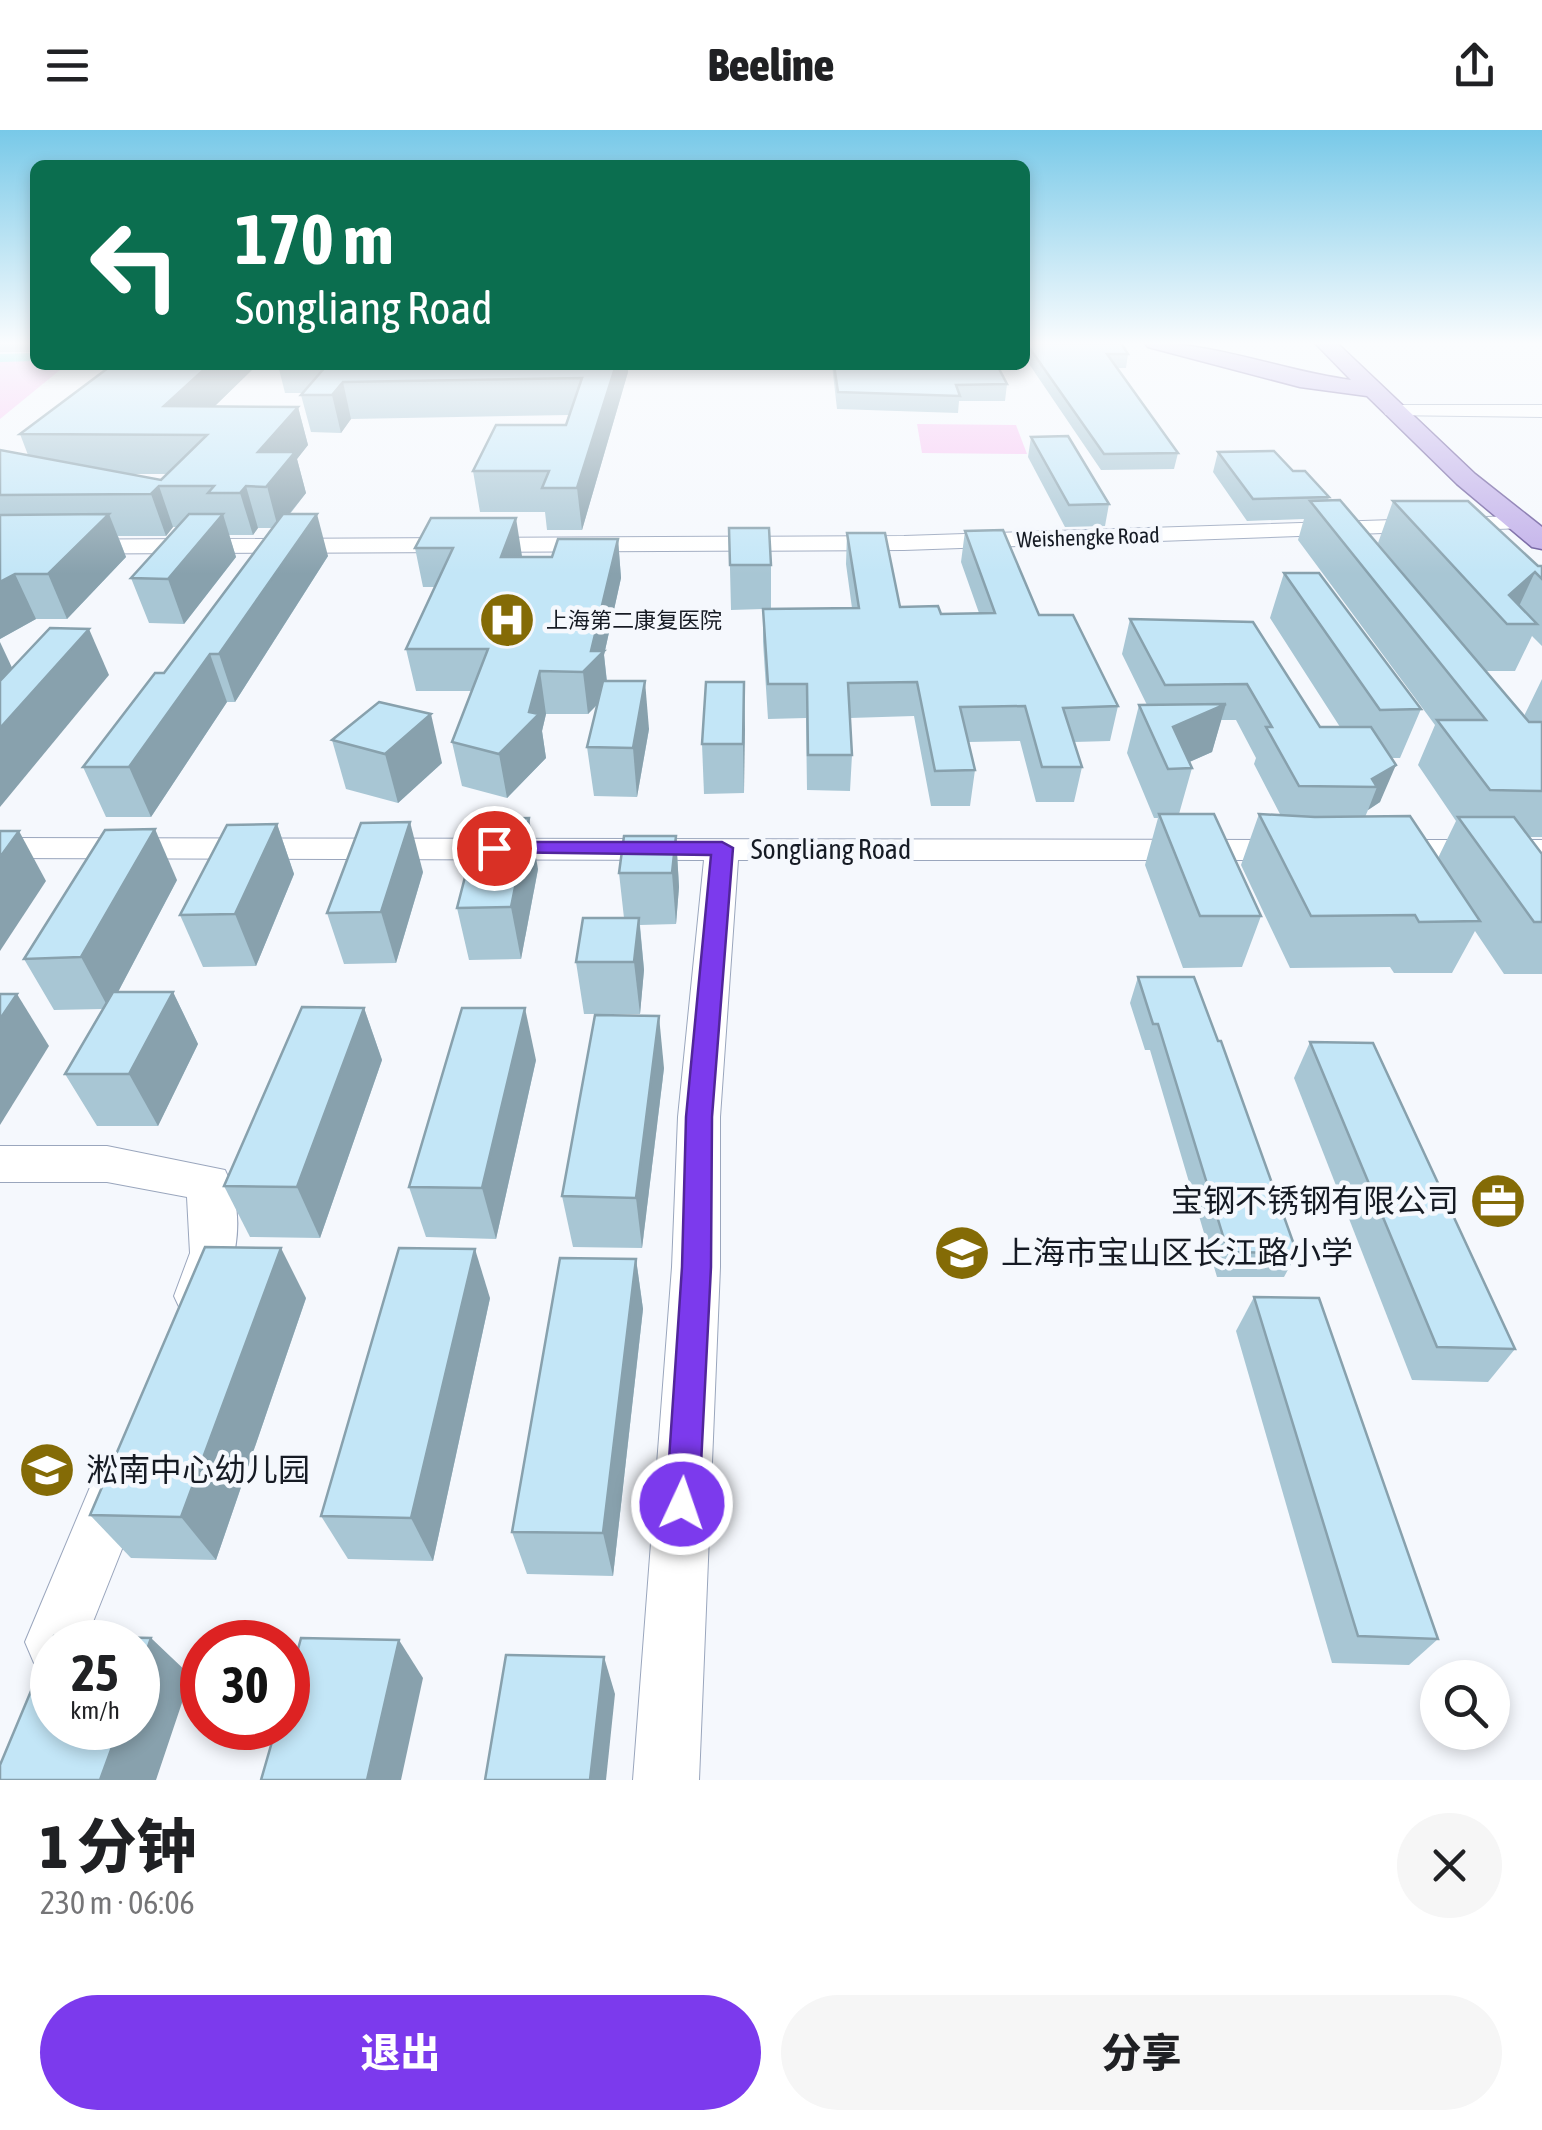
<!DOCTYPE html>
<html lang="zh">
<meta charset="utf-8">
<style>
:root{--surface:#fff;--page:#f6f6f6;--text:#202124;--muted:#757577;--accent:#7c3aed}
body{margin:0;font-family:"Asap Condensed","Noto Sans SC",sans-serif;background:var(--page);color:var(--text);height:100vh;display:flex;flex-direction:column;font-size:38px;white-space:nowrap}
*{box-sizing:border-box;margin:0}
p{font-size:32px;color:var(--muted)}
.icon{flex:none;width:55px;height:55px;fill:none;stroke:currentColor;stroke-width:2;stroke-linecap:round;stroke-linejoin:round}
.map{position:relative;height:1650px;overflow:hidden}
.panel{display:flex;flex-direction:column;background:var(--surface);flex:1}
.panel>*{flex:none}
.top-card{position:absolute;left:30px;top:30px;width:1000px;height:210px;border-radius:15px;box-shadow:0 5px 15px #0003;background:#0b6e4f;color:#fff;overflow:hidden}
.fabs{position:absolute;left:1420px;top:1530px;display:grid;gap:20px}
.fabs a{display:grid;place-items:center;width:90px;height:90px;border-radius:50%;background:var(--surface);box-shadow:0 5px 15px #0003;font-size:50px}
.speed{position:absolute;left:30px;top:1490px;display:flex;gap:20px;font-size:50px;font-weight:700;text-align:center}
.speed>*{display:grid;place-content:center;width:130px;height:130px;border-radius:50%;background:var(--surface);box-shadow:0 5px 15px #0003;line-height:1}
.speed small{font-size:25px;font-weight:400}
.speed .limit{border:15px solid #d22;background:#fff;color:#111}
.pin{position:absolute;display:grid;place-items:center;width:85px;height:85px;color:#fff;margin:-42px;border:5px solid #fff;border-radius:50%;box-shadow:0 2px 10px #0007}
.me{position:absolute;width:110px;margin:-55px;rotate:3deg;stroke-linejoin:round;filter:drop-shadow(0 0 8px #0008)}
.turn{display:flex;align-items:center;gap:35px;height:210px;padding:0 40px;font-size:45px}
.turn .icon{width:130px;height:130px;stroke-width:2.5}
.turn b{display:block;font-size:70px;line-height:85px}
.round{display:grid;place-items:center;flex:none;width:105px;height:105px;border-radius:52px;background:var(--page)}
.head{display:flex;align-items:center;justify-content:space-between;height:170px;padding:0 40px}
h1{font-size:60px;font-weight:800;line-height:75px}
.action{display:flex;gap:20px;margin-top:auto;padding:20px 40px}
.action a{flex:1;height:115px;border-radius:60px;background:var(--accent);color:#fff;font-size:40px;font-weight:800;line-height:115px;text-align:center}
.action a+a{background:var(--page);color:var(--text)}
header{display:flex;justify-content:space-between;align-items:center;height:130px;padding:0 40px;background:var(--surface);font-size:45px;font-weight:800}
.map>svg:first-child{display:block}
</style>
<header><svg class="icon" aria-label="menu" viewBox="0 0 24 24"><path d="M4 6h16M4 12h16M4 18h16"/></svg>Beeline<svg class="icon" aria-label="share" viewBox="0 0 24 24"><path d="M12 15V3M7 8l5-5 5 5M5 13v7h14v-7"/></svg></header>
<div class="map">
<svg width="1542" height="1650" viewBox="0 0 1542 1650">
<rect width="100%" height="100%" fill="#f5f8fd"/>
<g fill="#f9c5f3">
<polygon points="0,231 35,231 35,235 66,235 0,289"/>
<polygon points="917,294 1016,295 1027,324 922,323"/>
</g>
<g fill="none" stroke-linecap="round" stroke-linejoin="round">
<polygon fill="#71e8e7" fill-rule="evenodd" points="35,223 35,231 0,232 0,224"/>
<g stroke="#9aa6bd" stroke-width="2">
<g id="minor">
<polygon points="1393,275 1542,275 1542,287 1386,285 1383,281"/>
<polygon points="1517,386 1525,388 1528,393 1525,398 904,420 0,424 0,410 904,406"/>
<polygon points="0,708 1297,710 1309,713 1314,720 1309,727 1297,730 738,730 720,987 720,1137 699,1650 633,1650 672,1137 678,987 704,730 0,728"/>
<polygon points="1382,710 1542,710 1542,732 1370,728 1365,721 1370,714"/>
<path d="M 0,1016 L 107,1016 L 225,1040 C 248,1085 235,1138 215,1181 L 198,1188 L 181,1181 L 174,1166 L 190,1123 L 187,1067 L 107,1052 L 0,1052 Z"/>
<polygon points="121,1323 141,1331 149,1351 85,1512 52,1512 52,1541 34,1533 25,1512 101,1331"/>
</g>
</g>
<g stroke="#6a589b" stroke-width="3">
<path id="major" d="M 1145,213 C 1214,212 1283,241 1351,250 L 1315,213 L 1337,213 L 1475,344 L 1542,397 L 1542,419 L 1532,417 L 1457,354 L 1367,266 L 1300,257 L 1148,217 Z"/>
</g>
<use href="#minor" fill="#fff" fill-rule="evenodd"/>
<use href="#major" fill="#c1afe9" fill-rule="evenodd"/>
</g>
<g fill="#a8c6d4" fill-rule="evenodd">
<rect x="0" y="213" width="35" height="9"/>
<polygon points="1025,213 1121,213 1128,224 1126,238 1117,238 1178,323 1174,339 1101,340 1025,228"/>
<path d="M 112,235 L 257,235 L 215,276 L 298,277 L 308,315 L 297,329 L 306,363 L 290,384 L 328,426 L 235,572 L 227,572 L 151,687 L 106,687 L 83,637 L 164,543 L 273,398 L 258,398 L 253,405 L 229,405 L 236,427 L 184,494 L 149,493 L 131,448 L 177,397 L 173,397 L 166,406 L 118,406 L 126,427 L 67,489 L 36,489 L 0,509 L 0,320 L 28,325 L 20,304 ZM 130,344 L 167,344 L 161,350 Z"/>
<polygon points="278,235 616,235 628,242 582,400 547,400 545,382 480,382 473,341 566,295 569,285 351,289 341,303 311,302 301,265 303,263 285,263"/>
<polygon points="832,235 997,235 1007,254 1005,271 959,271 958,283 837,279"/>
<polygon points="1031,307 1109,374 1105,396 1065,397 1028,327"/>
<polygon points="1218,322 1293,341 1329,367 1328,370 1524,586 1542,549 1542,707 1529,707 1542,724 1542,844 1504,844 1475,801 1452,843 1394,843 1390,837 1290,838 1241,735 1259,684 1281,686 1254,634 1256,628 1236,590 1221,590 1212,622 1189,632 1192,638 1179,684 1261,786 1242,837 1183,838 1145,735 1158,688 1154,688 1127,623 1139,575 1147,575 1122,524 1130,489 1253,492 1320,597 1340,597 1270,488 1284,443 1421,579 1400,628 1391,628 1380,672 1368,680 1365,687 1438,728 1456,691 1418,635 1435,595 1298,410 1304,389 1247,391 1213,342"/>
<polygon points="1393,371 1538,436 1542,436 1542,516 1532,506 1515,541 1486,541 1378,413"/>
<polygon points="431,388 522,427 552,427 618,409 621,448 604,525 607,551 649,599 637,667 594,666 587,617 598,574 588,584 546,584 542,601 546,628 507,668 462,656 452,612 472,561 416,561 406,519 435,457 423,457 415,418"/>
<polygon points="729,398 771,435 771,479 852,478 846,434 847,403 900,477 941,484 979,483 961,432 965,401 1118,576 1110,611 1074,612 1082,637 1074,672 1036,672 1020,611 969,612 975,640 970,676 931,676 914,586 850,588 852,625 850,661 807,660 806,588 768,589 763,512 763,479 731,480"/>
<polygon points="744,552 744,663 704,664 702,614"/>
<polygon points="332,610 442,633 398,673 346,659"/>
<polygon points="277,694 294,744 256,836 203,837 180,785"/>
<polygon points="676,706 679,757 676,794 640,795 644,840 640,884 584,884 576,832 624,788 619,743"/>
<polygon points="538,739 521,829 469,830 457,778"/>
<polygon points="423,742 396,833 344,834 327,783"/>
<polygon points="177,750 118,862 173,862 198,914 158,996 97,996 65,944 103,879 54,880 24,829"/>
<polygon points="1138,847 1218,911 1297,1123 1284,1147 1217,1147 1150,920 1145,920 1130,873"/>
<polygon points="364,878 382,930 320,1108 250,1107 224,1056"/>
<polygon points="1310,912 1515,1219 1488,1252 1412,1250 1294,948"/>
<polygon points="536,930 496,1109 426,1107 409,1057"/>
<polygon points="664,938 642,1118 573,1117 562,1066"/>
<polygon points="636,1129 643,1179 613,1446 527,1444 512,1402"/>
<polygon points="1254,1167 1438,1509 1409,1535 1332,1533 1236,1201"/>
<polygon points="306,1168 216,1430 131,1428 90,1385"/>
<polygon points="490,1168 433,1431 348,1429 321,1386"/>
</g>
<g fill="#88a1ad">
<polygon points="209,235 257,235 185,305 164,276"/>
<polygon points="616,235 628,235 628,242 582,400 577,358"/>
<polygon points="343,252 351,289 341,303 332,265"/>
<polygon points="298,277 308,315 297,329 306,363 278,398 258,322"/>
<polygon points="159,356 173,397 166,406 151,364"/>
<polygon points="246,356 258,398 253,405 240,363"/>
<polygon points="109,384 126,427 67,489 48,444"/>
<polygon points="223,384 236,427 184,494 168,449"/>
<polygon points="317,384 328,426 235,572 219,524"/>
<polygon points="516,388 522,426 507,466 501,427"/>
<polygon points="618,409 621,448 604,525 608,563 588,584 583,542 591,521"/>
<polygon points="1535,442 1514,487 1509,465"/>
<polygon points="15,444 36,489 0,509 0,452"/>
<polygon points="89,499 109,545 0,677 0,598"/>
<polygon points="0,512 15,544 0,561"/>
<polygon points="210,524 227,572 151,687 129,637"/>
<polygon points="540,541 546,584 542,601 546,628 507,668 499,624 529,582"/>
<polygon points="645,551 649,599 637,667 633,618"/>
<polygon points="744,552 745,600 744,663 743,614"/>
<polygon points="1226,574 1212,622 1176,638 1173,597"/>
<polygon points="431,584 442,633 398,673 385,624"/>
<polygon points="1396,635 1380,672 1368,680 1377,657 1372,649"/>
<polygon points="529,688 538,739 521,829 511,777"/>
<polygon points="410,692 423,742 396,833 381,782"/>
<polygon points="277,694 294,744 256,836 235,784"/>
<polygon points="155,699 177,750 109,879 81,827"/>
<polygon points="19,701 46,751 0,821 0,727"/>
<polygon points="676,706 679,757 676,794 672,743"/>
<polygon points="639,788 644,840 640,884 634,832"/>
<polygon points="173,862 198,914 158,996 129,944"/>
<polygon points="17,864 49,916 0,995 0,889"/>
<polygon points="364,878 382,930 320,1108 297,1057"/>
<polygon points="525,878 536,930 496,1109 482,1058"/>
<polygon points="659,886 664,938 642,1118 636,1068"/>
<polygon points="281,1118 306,1168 216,1430 181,1387"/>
<polygon points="475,1119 490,1168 433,1431 411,1388"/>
<polygon points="636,1129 643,1179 613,1446 603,1403"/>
<polygon points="151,1508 191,1546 156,1650 100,1650 119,1598 138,1598 138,1546"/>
<polygon points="399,1510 423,1548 401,1650 367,1650"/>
<polygon points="604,1527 615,1564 606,1650 590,1650"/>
</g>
<g fill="#c3e6f7" stroke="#88a1ad" stroke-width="2.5">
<polygon points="1026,213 1121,213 1128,224 1107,224 1178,323 1104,324"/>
<polygon points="112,235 209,235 164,276 298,277 258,322 295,322 266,357 246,356 240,363 208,363 214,356 159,356 151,364 0,365 0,320 161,350 207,305 20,304"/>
<polygon points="327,235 616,235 577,358 542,358 549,341 473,341 496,295 566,295 582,248 343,252 332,265 301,265"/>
<polygon points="834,235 997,235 1007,254 956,255 960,266 838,262"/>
<polygon points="1068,306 1109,374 1069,375 1031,307"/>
<polygon points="1274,321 1293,341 1305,341 1329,367 1253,369 1218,322"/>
<polygon points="1340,370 1529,592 1542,592 1542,661 1490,660 1437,590 1486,590 1310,371"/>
<polygon points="1393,371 1468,371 1538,436 1542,436 1542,449 1535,442 1509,465 1537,494 1507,494"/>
<polygon points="109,384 48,444 15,444 0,452 0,385"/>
<polygon points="189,384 223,384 168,449 131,448"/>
<polygon points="283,384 317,384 219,524 210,524 129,637 83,637 155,543 164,543"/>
<polygon points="431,388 516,388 501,427 552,427 558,409 618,409 591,521 604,521 583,542 540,541 529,582 539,584 499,624 452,612 488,519 406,519 453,418 415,418"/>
<polygon points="729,398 769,398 771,435 730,435"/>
<polygon points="1003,400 1039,485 1073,485 1118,576 1063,578 1082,637 1042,637 1025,576 960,577 975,640 935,641 917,552 848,553 852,625 808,625 807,554 768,554 763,479 859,478 847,403 885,403 900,477 938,476 941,484 995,483 965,401"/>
<polygon points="1284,443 1319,443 1421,579 1380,580"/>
<polygon points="1130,489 1253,492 1320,597 1371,597 1396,635 1372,649 1377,657 1299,656 1266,597 1272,597 1247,554 1165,555"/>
<polygon points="50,498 89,499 0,598 0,551"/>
<polygon points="603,551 645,551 633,618 587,617"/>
<polygon points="706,552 744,552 743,614 702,614"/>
<polygon points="379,572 431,584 385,624 332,610"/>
<polygon points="1226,574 1173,597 1192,638 1168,639 1139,575"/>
<polygon points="1159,684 1214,684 1261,786 1200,786"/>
<polygon points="1259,684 1315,687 1410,686 1480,791 1419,792 1415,785 1311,786"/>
<polygon points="1458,687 1514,687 1542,724 1542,792 1534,792"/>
<polygon points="529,688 511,777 457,778 480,689"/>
<polygon points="410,692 381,782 327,783 361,693"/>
<polygon points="277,694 235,784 180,785 227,695"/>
<polygon points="155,699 81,827 24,829 105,700"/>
<polygon points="0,701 19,701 0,727"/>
<polygon points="624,706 676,706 672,743 619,743"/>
<polygon points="583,788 639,788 634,832 576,832"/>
<polygon points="1138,847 1194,847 1218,911 1221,911 1297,1123 1228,1122 1158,894 1153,894"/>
<polygon points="113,862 173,862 129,944 65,944"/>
<polygon points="0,864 17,864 0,889"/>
<polygon points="302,877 364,878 297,1057 224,1056"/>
<polygon points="462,878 525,878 482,1058 409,1057"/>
<polygon points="595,885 659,886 636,1068 562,1066"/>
<polygon points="1310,912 1373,913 1515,1219 1437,1217"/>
<polygon points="205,1117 281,1118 181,1387 90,1385"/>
<polygon points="399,1118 475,1119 411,1388 321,1386"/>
<polygon points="560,1128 636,1129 603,1403 512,1402"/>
<polygon points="1254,1167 1319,1168 1438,1509 1358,1506"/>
<polygon points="54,1506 151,1508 138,1546 138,1512 52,1512 52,1598 119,1598 100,1650 0,1650 0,1635"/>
<polygon points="301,1508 399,1510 367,1650 261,1650 276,1598 288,1598 288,1557"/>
<polygon points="506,1525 604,1527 590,1650 485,1650"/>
</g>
<linearGradient id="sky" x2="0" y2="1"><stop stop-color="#78c9e8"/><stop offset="0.48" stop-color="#fafcfe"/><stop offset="1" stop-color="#fafcfe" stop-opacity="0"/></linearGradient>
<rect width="1542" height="444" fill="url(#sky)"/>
<polygon fill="#7c3aed" stroke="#51269a" stroke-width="2.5" points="494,712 722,712 733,718 712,987 711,1137 699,1374 695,1386 682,1390 670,1386 666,1374 682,1137 686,987 711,725 487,722 484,718 487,714"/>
<defs>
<g id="hospital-disc" transform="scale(2.875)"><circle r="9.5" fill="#846b06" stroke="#f5f8fd"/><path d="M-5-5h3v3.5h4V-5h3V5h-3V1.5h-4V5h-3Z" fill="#fff"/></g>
<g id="office-disc" transform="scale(2.875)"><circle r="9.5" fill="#846b06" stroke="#f5f8fd"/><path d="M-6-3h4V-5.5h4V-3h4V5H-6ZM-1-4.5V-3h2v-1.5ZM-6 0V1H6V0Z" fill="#fff"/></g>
<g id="school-disc" transform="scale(2.875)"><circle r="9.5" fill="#846b06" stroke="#f5f8fd"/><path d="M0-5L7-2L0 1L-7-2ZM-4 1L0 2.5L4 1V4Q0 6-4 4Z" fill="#fff"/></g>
</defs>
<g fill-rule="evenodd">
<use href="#hospital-disc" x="507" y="490"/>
<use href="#office-disc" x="1498" y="1071"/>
<use href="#school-disc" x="962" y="1123"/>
<use href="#school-disc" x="47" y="1340"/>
</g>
<g text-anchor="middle" stroke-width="9" stroke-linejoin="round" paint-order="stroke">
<g font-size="22" fill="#161b24" stroke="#f5f8fd">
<text transform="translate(1088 407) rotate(-2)" y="8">Weishengke Road</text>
</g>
<g font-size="22" fill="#161b24" stroke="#f5f8fd" text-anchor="start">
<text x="546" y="498">上海第二康复医院</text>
</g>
<g font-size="28" fill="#161b24" stroke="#f5f8fd">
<text x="831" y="729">Songliang Road</text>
</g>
<g font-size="32" fill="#161b24" stroke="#f5f8fd" text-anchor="start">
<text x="1459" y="1082" text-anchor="end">宝钢不锈钢有限公司</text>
<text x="1001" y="1134">上海市宝山区长江路小学</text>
<text x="86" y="1351">淞南中心幼儿园</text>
</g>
</g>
</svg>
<div class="fabs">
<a><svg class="icon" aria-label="search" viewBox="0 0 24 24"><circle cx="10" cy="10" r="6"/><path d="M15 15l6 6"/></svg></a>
</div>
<div class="speed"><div>25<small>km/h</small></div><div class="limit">30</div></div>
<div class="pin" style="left:494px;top:718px;background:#d93025"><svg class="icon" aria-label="arrive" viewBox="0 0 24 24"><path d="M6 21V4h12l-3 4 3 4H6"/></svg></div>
<svg class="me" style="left:682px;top:1374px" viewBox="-20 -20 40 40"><circle r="17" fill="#7c3aed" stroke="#fff" stroke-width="3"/><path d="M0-11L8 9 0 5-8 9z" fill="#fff"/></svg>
<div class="top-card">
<div class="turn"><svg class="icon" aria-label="left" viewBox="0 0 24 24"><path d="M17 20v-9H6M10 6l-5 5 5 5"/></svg><div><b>170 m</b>Songliang Road</div></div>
</div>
</div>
<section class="panel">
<div class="head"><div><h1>1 分钟</h1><p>230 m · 06:06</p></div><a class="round"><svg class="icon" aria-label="close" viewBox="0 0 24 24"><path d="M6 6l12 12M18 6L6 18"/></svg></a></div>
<div class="action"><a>退出</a><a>分享</a></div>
</section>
